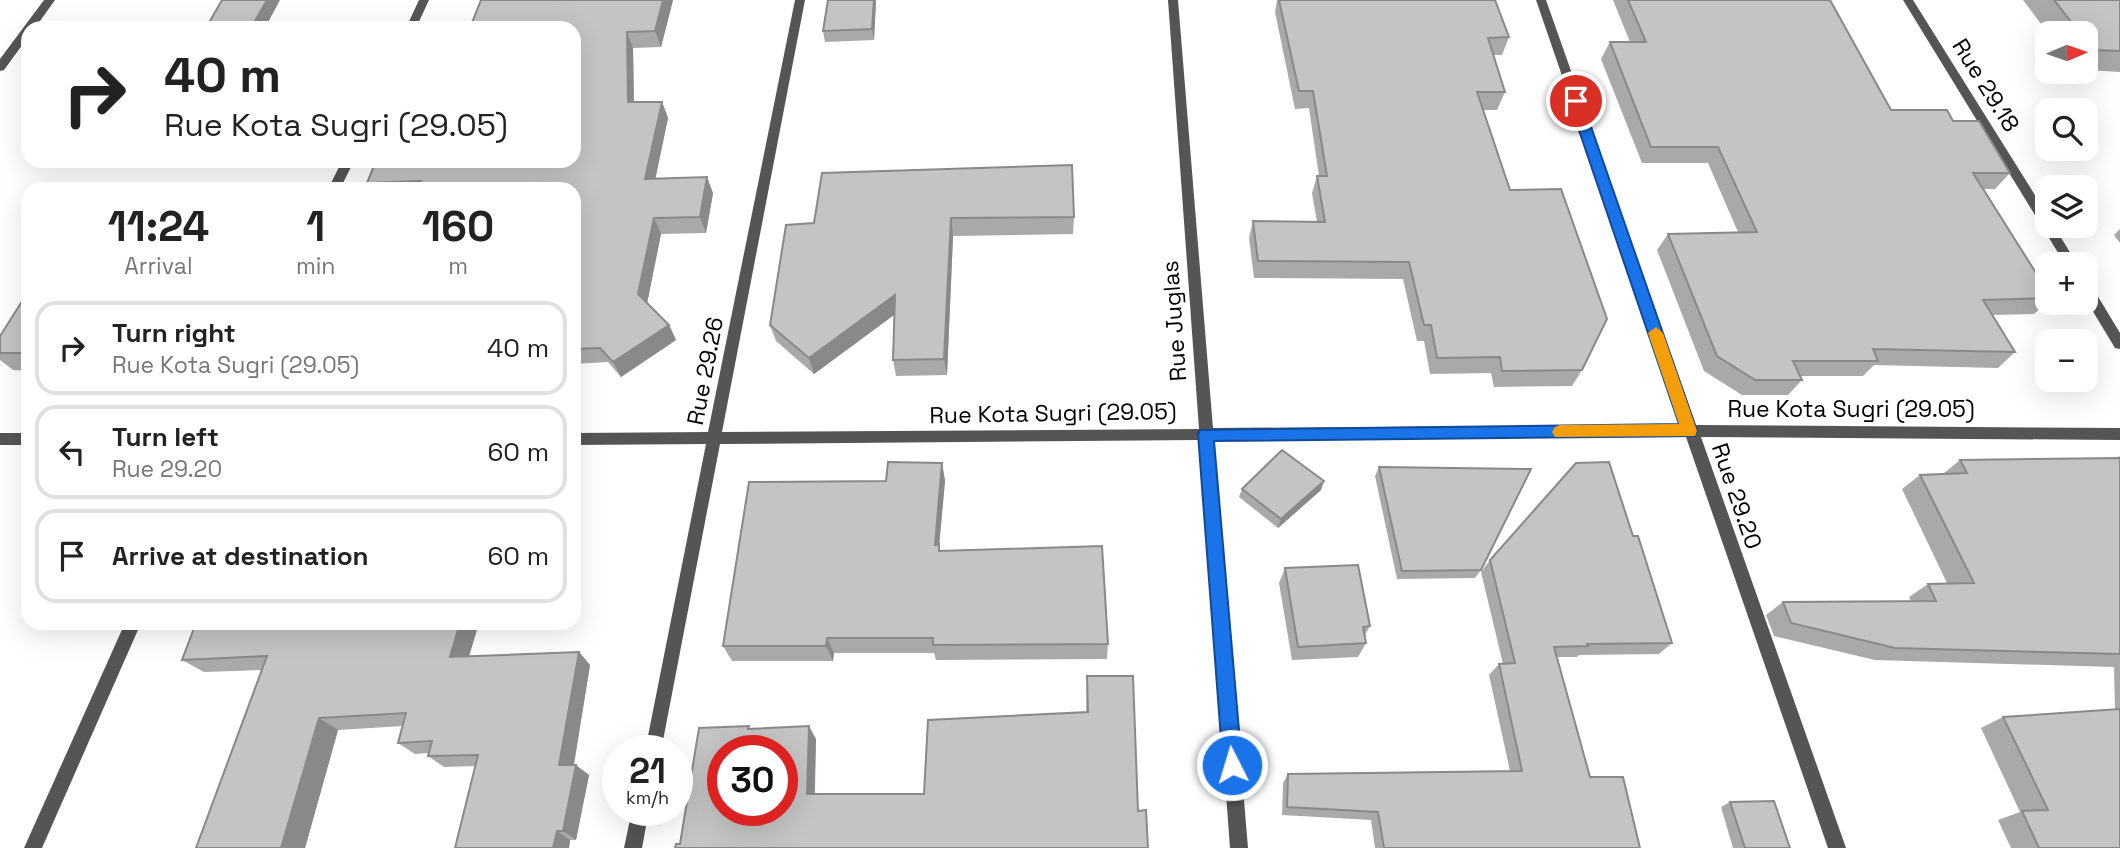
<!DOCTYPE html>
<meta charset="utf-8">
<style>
:root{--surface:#fff;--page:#f6f6f6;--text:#222;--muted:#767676;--line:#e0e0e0}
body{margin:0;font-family:"Space Grotesk",sans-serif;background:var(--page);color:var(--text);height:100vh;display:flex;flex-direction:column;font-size:26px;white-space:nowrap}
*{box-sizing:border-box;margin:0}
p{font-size:23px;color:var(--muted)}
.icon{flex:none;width:38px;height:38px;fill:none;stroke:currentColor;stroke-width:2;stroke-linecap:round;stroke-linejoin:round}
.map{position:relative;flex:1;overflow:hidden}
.side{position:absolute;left:21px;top:182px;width:560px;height:448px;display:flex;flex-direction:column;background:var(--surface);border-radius:21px;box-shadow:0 7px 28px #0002}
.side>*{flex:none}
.hud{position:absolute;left:21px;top:21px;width:560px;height:147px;border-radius:21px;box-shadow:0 7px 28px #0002;background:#fff;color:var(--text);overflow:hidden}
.needle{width:46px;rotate:88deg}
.controls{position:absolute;left:2035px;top:21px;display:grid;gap:14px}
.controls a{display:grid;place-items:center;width:63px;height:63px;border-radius:14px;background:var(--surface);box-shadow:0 7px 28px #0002;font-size:35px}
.speed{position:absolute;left:602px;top:735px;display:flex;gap:14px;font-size:35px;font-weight:700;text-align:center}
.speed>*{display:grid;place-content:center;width:91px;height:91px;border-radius:50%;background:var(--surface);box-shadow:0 7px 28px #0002;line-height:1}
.speed small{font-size:18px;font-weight:400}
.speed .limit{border:10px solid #d22;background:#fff;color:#111}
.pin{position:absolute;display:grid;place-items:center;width:60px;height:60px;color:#fff;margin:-30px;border:4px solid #fff;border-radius:50%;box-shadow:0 2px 7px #0007}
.me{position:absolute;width:77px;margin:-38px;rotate:355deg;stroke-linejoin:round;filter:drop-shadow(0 0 5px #0008)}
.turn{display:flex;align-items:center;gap:24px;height:147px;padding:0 28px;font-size:32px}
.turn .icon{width:91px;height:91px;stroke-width:2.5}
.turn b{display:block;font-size:49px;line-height:60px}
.eta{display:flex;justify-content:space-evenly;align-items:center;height:119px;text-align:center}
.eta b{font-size:42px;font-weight:800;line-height:49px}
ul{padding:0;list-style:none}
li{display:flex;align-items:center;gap:21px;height:94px;margin:0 14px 10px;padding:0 14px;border:4px solid var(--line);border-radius:21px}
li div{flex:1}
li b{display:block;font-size:26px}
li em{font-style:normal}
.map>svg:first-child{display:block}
</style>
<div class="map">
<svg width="2120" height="848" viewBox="0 0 2120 848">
<rect width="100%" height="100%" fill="#fff"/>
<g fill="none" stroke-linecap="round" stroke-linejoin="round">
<g fill="#555" fill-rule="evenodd">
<polygon points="44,0 55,0 35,28 28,28 28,37 4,70 0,71 0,59"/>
<polygon points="419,0 429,0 416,28 406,28"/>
<polygon points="795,0 805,0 722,432 1199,429 1168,0 1178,0 1213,428 1682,425 1536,0 1546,0 1696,425 2120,428 2120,440 1701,437 1846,848 1828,848 1686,437 1214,440 1248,848 1230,848 1200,440 720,444 661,751 645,751 706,444 574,445 574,433 708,432"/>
<polygon points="1903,0 1913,0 2048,216 2048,226 2054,226 2077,264 2065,264"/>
<polygon points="342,161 354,161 340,189 328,189"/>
<polygon points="2086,284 2091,285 2120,333 2120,349 2115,348 2086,300"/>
<rect x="0" y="433" width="28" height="12"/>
<polygon points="125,623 141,623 42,848 24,848"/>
<polygon points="632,810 649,810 642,848 624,848"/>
</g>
</g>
<g fill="#a9a9a9">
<polygon points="481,0 673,0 661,47 633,48 634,102 662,102 668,118 655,179 713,193 706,233 661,234 647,302 669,325 676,340 621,377 608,362 574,364 574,189 372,189 367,183 574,161"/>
<polygon points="876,0 874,40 825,42 823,31"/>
<polygon points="1277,0 1495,0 1509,37 1502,55 1493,55 1505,92 1497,110 1483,110 1510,190 1582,370 1572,386 1494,387 1491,373 1430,374 1424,341 1417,341 1403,279 1254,278 1249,238 1253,221 1317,222 1312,193 1317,176 1319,176 1309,108 1295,109 1275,12"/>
<polygon points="1613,0 1830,0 1891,110 1953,121 2010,173 1995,189 1984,189 2048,292 2048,302 2034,314 1993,315 2015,352 1998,368 1874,365 1863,376 1800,376 1802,380 1788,395 1742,395 1704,371 1657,250 1668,234 1738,232 1708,163 1642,163 1601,59 1610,42 1630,42"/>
<polygon points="2023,0 2120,0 2120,72 2086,70 2086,33 2048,33"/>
<polygon points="822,173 1074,217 1073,234 953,236 947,375 896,376 893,360 894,315 814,374 776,341 770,325 814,223"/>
<polygon points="2120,229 2120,243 2114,235"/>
<polygon points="28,292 28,371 13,370 0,360 0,353"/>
<polygon points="2120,456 2120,848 2011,848 1998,820 2020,812 1981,728 2003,717 2115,709 2114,667 1875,660 1774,636 1766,615 1783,602 1911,602 1909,597 1928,584 1947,583 1902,489 1920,475 1943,474 1960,460 2116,458"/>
<polygon points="942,463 945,481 939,546 940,551 1108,644 1107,659 936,660 934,653 834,653 833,661 732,661 723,646 886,481"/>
<polygon points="1379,467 1481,570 1475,578 1397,579 1375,476"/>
<polygon points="1242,489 1321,490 1278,528 1239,497"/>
<polygon points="1633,536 1672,643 1659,654 1579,655 1577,657 1557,657 1590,777 1640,848 1375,848 1371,820 1282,815 1283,783 1288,774 1510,771 1489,675 1499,664 1503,664 1481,572 1490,560"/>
<polygon points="1285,568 1370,626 1365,635 1366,643 1358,657 1292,660 1279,583"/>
<polygon points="196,623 469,657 579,652 590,665 574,765 589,775 576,840 570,840 569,848 455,848 475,766 444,767 428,756 429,753 415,754 398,743 403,726 338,730 305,848 262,670 204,672 182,660"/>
<polygon points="1087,676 1138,811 680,844 751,729 816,739 815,794 924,794 1086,712"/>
<polygon points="1730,802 1790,848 1733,848 1721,807"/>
</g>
<g fill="#898989">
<polygon points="267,0 280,0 265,28 251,28"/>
<polygon points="663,0 673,0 661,47 655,31"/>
<polygon points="874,0 876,0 874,40 872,29"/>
<polygon points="627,32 633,48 634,118 628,102"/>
<polygon points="662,102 668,118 652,195 645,179"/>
<polygon points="707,177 713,193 706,233 700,217"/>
<polygon points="654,218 661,234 646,309 638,294"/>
<polygon points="951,218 953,236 947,375 944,359"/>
<polygon points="895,295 898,312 814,374 809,358"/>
<polygon points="669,325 676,340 621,377 613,362"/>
<polygon points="942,463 945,481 939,546 942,562 935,545"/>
<polygon points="1324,481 1321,490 1278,528 1281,519"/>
<polygon points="460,623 479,623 465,670 450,657"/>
<polygon points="827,638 834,653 833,661 826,646"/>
<polygon points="579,652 590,665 572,775 559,765"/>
<polygon points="319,718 338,730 305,848 281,848"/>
<polygon points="809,726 816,739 814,805 807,794"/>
<polygon points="576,765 589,775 576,840 563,831"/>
<polygon points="557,831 570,840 569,848 553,848"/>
</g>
<g fill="#c4c4c4" stroke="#898989" stroke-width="2" fill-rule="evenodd">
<polygon points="222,0 267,0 251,28 206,28"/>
<polygon points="481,0 663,0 655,31 627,32 628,102 662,102 645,179 707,177 700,217 654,218 638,294 669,325 613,362 600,348 574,349 574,189 418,189 421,181 367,183 376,161 574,161 574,28 470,28"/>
<polygon points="828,0 874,0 872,29 823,31"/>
<polygon points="1279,0 1495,0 1509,37 1488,38 1505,92 1477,92 1510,190 1561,189 1607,319 1582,370 1502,371 1500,357 1437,358 1431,325 1424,325 1409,262 1258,261 1253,221 1325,222 1317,176 1327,176 1313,91 1299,91"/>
<polygon points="1628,0 1830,0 1891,110 1947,110 1953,121 1979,121 2010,173 1973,173 2048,292 2048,298 1983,300 2015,352 1873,349 1878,361 1793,361 1802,380 1755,380 1717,356 1668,234 1757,232 1718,147 1651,147 1610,42 1646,42"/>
<polygon points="2054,0 2120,0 2120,51 2093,50 2086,41 2086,33 2080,33"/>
<polygon points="1072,165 1074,217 951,218 944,359 893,360 895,295 809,358 770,325 786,225 814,223 822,173"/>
<polygon points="28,292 28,353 0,353 0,336"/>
<polygon points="1282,450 1324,481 1281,519 1242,489"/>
<polygon points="2120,458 2120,654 1895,648 1791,623 1783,602 1936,601 1928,584 1974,583 1920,475 1967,473 1960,460"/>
<polygon points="888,462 942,463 935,545 939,544 939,551 1102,546 1108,644 933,645 933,638 827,638 826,646 723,646 749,482 886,481"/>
<polygon points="1609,462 1633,536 1638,536 1672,643 1587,644 1588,646 1554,647 1590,777 1623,777 1640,848 1384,848 1378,812 1287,807 1288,774 1522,771 1499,664 1515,663 1490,560 1576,463"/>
<polygon points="1379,467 1531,469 1481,570 1402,571"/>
<polygon points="1358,565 1370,626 1363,627 1366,643 1298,647 1285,568"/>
<polygon points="196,623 460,623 450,657 579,652 559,765 576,765 563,831 557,831 553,848 455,848 478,755 428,756 432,741 398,743 406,713 319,718 281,848 196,848 267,656 182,660"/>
<path d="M 1087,676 L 1133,676 L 1138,811 L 1146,810 L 1148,848 L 675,848 L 676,844 L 680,844 L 699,728 L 749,726 L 748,729 L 809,726 L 807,794 L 924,794 L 928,720 L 1088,712 ZM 723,751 L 782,751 L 782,810 L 723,810 Z"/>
<polygon points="2120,709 2120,848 2039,848 2022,811 2048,810 2003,717"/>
<polygon points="1774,801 1790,848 1745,848 1730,802"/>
</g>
<polygon fill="#1a73e8" stroke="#114b97" stroke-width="2" points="1576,97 1582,101 1697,431 1695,436 1214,441 1242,765 1239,772 1232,775 1225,772 1223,765 1198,434 1200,430 1679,424 1569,101"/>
<polygon fill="#f59e0b" points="1656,327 1663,333 1697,431 1695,436 1555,437 1552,432 1555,427 1560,425 1679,424 1648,333"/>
<g text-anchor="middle" stroke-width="5" stroke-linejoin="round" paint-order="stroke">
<g font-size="23" fill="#000" stroke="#fff">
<text transform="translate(1986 85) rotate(58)" y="8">Rue 29.18</text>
<text transform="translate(1174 321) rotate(-94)" y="8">Rue Juglas</text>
<text transform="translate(705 371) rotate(-79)" y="8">Rue 29.26</text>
<text x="1851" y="417">Rue Kota Sugri (29.05)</text>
<text transform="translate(1053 413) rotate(-1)" y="8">Rue Kota Sugri (29.05)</text>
<text transform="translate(1737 496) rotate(71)" y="8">Rue 29.20</text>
</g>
</g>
</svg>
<div class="controls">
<a><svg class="needle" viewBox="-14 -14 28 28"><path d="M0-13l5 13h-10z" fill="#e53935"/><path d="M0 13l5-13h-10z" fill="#767676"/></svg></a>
<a><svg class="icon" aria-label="search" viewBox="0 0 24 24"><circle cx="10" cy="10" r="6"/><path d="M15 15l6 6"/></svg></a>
<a><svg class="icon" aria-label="layers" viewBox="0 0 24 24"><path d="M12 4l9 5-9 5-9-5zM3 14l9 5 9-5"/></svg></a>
<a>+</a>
<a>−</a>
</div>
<div class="speed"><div>21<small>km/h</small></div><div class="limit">30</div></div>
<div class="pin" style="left:1576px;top:101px;background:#d93025"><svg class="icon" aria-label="arrive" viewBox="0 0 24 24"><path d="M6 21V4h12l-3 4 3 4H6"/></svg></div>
<svg class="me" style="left:1232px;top:765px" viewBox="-20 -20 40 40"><circle r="17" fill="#1a73e8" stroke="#fff" stroke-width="3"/><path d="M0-11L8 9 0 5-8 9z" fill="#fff"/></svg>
<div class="hud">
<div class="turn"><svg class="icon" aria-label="right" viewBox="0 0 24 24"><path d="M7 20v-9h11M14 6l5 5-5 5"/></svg><div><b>40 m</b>Rue Kota Sugri (29.05)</div></div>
</div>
<section class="side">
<div class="eta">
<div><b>11:24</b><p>Arrival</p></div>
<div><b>1</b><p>min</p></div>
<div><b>160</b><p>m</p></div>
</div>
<ul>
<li><svg class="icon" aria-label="right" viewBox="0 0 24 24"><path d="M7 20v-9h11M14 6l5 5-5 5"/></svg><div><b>Turn right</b><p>Rue Kota Sugri (29.05)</p></div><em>40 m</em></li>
<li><svg class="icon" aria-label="left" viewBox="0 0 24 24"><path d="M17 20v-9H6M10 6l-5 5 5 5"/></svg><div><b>Turn left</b><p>Rue 29.20</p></div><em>60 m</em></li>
<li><svg class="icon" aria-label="arrive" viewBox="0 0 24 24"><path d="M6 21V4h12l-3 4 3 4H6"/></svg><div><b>Arrive at destination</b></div><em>60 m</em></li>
</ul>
</section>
</div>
